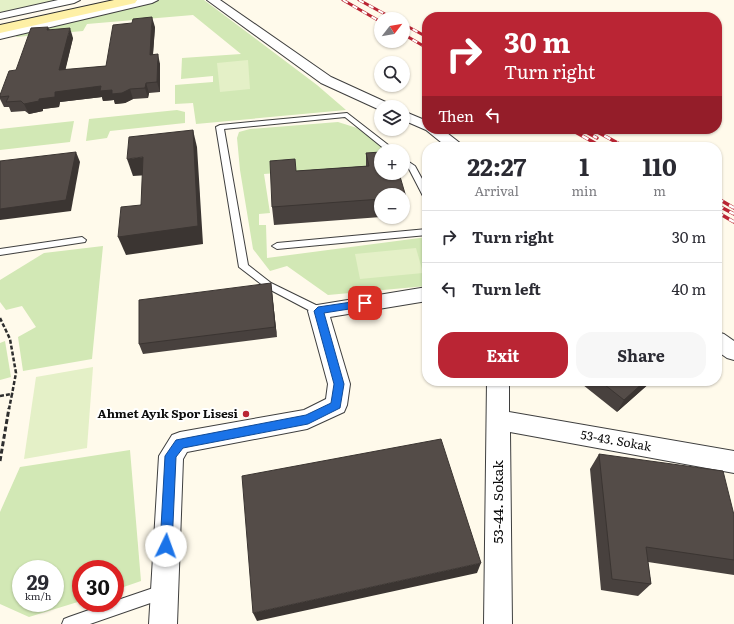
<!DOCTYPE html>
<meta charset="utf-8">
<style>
:root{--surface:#fff;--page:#f7f7f7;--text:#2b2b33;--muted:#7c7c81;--line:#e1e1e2;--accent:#ba2534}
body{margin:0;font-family:Literata,serif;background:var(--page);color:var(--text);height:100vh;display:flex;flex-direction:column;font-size:15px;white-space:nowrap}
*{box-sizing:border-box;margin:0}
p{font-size:13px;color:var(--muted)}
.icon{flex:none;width:22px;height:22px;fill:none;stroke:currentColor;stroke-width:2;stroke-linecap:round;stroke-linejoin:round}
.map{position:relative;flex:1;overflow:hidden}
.sheet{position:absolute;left:422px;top:142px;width:300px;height:244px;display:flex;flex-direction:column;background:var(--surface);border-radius:16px;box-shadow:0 1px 3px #0004}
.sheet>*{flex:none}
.hud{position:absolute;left:422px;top:12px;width:300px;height:122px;border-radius:16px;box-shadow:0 1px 3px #0004;background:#ba2534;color:#fff;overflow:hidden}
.needle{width:26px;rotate:59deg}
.buttons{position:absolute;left:374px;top:12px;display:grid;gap:8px}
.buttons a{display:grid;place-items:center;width:36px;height:36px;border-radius:50%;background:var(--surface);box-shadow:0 1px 3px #0004;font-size:20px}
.speed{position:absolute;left:12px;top:560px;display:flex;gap:8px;font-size:20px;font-weight:700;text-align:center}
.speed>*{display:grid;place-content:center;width:52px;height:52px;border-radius:50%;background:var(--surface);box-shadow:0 1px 3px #0004;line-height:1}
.speed small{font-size:10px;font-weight:400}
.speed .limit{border:6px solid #d22;background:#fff;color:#111}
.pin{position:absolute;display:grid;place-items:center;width:34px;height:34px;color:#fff;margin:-17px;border-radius:8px;box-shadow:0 2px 6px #0006}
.me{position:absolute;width:44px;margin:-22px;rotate:3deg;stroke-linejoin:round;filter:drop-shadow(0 0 3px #0008)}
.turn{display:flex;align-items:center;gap:14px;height:84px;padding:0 16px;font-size:18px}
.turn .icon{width:52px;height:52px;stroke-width:2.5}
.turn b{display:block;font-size:28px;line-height:34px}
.then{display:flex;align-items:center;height:38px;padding:0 16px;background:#0003;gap:8px;font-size:15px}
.eta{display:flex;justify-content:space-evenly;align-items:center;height:68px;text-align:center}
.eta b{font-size:24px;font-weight:700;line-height:28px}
.button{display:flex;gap:8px;margin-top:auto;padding:8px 16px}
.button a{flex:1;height:46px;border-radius:16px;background:var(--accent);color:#fff;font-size:16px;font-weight:700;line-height:46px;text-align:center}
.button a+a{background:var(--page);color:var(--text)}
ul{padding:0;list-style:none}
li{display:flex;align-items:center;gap:12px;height:52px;padding:0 16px;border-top:1px solid var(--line)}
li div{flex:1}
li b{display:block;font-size:15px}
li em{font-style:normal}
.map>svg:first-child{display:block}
</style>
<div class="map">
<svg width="734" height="624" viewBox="0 0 734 624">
<rect width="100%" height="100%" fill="#fffaeb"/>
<g fill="#d2e8b5" fill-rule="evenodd">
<polygon points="157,0 204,0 317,85 346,110 196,124 193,103 175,104 175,85 213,82 213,76 181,79 182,58 241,54 193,15 87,24 83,31 16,37 19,33"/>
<polygon points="177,110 185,112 185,123 110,131 107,138 86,141 89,119"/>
<polygon points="74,121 70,142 0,150 0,129"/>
<polygon points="338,122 357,128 389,151 381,151 381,165 264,174 270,213 259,214 259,225 266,225 267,258 427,237 427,286 328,295 287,266 270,271 253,249 240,170 237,138 239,132 250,129"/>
<polygon points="103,246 92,359 23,371 18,337 36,327 22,306 6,310 0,302 0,280 44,253"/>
<polygon points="5,341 11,377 0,380 0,343"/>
<path d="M 130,450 L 141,581 L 115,590 L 115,569 L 81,569 L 81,601 L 29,617 L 0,604 L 0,512 L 20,467 ZM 21,569 L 55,569 L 55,603 L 21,603 Z"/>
</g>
<g fill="#e4f0c7">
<polygon points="0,0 66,0 0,15"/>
<polygon points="248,60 250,89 220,92 217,63"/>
<polygon points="416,248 423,273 360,279 355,254"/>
<polygon points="93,367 87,448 24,459 36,377"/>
</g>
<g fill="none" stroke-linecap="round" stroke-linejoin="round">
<g stroke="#3f3f3f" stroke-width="2">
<g id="lane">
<polygon points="347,113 396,151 387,151 345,117 224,129 248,265 271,283 322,308 323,311 322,314 318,315 265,287 239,267 216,127 220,125"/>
<polygon points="403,158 415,166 427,188 427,199 424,198 408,167 403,164"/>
<polygon points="427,229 427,235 277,249 272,246 277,243"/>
<polygon points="82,237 86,240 85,242 0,255 0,249"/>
<polygon points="162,585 167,587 169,592 167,597 162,599 90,624 62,624 64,619 69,617 109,603 115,603 115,601"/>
</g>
</g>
<g stroke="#3f3f3f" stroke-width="2">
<g id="street">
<polygon points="58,0 80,0 74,3 0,19 0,13"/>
<polygon points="137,0 158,0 152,3 0,39 0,31"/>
<polygon points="207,0 220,0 331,77 390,104 392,107 381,107 380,110 321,83"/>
<polygon points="403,111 427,121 427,129 442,129 465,147 447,147 426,130 403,120"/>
<polygon points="427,287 427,301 330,317 350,384 347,405 344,412 307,429 187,452 183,459 177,624 149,624 159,456 172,435 180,432 304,410 326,399 328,384 308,311 311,306"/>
<polygon points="717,332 724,334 734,341 734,360 727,358 717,351"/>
<polygon points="487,381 509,381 509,412 734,451 734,473 510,432 512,624 484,624"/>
</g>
</g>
<g stroke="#2e2e2e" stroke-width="2">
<polygon id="secondary" points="114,0 137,0 135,3 131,4 0,33 0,25"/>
</g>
<g stroke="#2e2e2e" stroke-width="2.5" stroke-dasharray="4 2" stroke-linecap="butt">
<polyline points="0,318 10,339 16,373 12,394"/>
<polyline points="0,396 12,394 9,409"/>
</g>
<polyline stroke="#2e2e2e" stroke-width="3" stroke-dasharray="5 2.5" stroke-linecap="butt" points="0,461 9,408"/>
<use href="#lane" fill="#fff" fill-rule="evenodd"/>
<use href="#street" fill="#fff" fill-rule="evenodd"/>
<use href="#secondary" fill="#fef0a6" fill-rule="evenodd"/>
<g stroke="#ba2534" stroke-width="3">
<g id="rail-far1">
<polyline points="343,0 381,22"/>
<polyline points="359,0 394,19"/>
<polyline points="403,24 427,37"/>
<polyline points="403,34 427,48"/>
</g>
</g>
<g stroke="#ba2534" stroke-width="3.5">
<g id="rail">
<polyline points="570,129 602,147"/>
<polyline points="581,129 597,138"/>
<polyline points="592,129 625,147"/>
<polyline points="717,198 734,208"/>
<polyline points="717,205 734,214"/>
<polyline points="717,212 734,222"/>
</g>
</g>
<use href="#rail-far1" stroke="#fff" stroke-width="2" stroke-dasharray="5.5" stroke-linecap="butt"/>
<use href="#rail" stroke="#fff" stroke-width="2.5" stroke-dasharray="7" stroke-linecap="butt"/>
</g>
<g fill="#48413e">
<polygon points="48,27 50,30 73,38 65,70 106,66 155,27 153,55 160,64 160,92 149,93 148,98 133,99 125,103 115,104 114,100 103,101 102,97 60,102 59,107 43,109 43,111 29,114 25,111 11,112 9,107 4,107 0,99 0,95"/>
<polygon points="366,153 406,197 405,215 403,215 403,195 381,195 381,217 274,225 272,207 296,171 366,166"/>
<polygon points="272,293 277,337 143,354 139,344"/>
<polygon points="578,381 652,381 617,412"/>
<polygon points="599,454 734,515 734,575 648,562 651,584 638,596 601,590 590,469"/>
</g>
<g fill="#3b3532">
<polygon points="152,17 155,27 152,65 150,55"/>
<polygon points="70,28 73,38 63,80 59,70"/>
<polygon points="158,54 160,64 160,92 157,82"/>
<polygon points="146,83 149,93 148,98 145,88"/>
<polygon points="101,86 112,90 130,89 133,99 125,103 115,104 114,100 103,101 102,97 60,102 59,107 43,109 43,111 29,114 24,104 39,99 55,92"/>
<polygon points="193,130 197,147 203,244 126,255 118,237"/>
<polygon points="76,152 80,162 71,211 0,220 0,209"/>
<polygon points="143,157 149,175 133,176 127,159"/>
<polygon points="271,283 272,293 277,337 275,327"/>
<polygon points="645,381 652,381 617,412 624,400"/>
<polygon points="481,563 477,573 257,621 253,613"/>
</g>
<g fill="#544c48" stroke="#3b3532">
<polygon points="152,17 150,55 158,54 157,82 146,83 145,88 130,89 122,93 112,94 112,90 100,91 101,86 55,92 55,97 39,99 39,101 24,104 21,101 6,102 9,96 0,97 0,95 9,71 16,70 31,28 48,27 47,30 70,28 59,70 106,66 113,25 132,23 133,19"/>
<polygon points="193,130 198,226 118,237 121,207 141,205 143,157 127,159 129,137"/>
<polygon points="76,152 66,200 0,209 0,161"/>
<polygon points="381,152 381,173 399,173 406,197 403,197 403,195 381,195 381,199 272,207 270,161 295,159 296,171 369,166 366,153"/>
<polygon points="271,283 275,327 139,344 139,300"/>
<polygon points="600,381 645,381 624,400"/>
<polygon points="441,439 481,563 253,613 242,476"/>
<polygon points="599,454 723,471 734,515 734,560 646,547 651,584 612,579"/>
</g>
<polygon fill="#1a73e8" stroke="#114b97" points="365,300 369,303 368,306 324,313 344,384 340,408 308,424 183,448 176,457 172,546 170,550 166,552 162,550 160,546 165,456 176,440 306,415 331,403 334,384 314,311 318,307"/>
<circle fill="#ba2534" stroke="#fff" stroke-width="1.5" cx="246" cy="414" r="4"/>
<g text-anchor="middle" stroke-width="4" stroke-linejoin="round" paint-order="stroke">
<g font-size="12" font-weight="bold" fill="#0c0c0c" stroke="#fff" text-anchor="end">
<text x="238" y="418">Ahmet Ayık Spor Lisesi</text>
</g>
<g font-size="12" fill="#0c0c0c" stroke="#fff">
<text transform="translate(616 441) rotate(10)" y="4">53-43. Sokak</text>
</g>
<g font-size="14" fill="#0c0c0c" stroke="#fff">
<text transform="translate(498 502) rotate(-90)" y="5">53-44. Sokak</text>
</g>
</g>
</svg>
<div class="buttons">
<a><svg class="needle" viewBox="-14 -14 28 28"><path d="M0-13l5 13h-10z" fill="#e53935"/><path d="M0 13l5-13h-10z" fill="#7c7c81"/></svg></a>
<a><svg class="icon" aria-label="search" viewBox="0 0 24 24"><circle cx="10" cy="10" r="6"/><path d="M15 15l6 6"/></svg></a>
<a><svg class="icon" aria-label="layers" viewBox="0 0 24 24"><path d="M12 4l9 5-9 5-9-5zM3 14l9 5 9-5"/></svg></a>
<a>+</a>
<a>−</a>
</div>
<div class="speed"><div>29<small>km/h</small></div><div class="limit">30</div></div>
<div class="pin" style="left:365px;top:303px;background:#d93025"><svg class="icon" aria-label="arrive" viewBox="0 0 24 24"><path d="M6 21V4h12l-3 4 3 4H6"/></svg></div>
<svg class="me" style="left:166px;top:546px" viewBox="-20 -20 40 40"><circle r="19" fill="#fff"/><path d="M0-13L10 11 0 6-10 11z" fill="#1a73e8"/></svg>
<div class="hud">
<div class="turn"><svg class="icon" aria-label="right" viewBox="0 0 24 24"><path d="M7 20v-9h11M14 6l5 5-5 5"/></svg><div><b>30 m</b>Turn right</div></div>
<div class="then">Then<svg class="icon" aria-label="left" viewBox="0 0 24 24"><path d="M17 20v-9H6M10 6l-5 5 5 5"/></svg></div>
</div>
<section class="sheet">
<div class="eta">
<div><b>22:27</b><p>Arrival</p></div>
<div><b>1</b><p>min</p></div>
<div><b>110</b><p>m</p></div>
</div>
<ul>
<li><svg class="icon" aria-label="right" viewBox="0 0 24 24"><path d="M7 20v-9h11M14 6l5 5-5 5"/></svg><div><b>Turn right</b></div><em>30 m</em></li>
<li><svg class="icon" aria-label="left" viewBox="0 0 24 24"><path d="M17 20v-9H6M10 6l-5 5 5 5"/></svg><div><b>Turn left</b></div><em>40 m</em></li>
</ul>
<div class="button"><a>Exit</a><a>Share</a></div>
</section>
</div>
